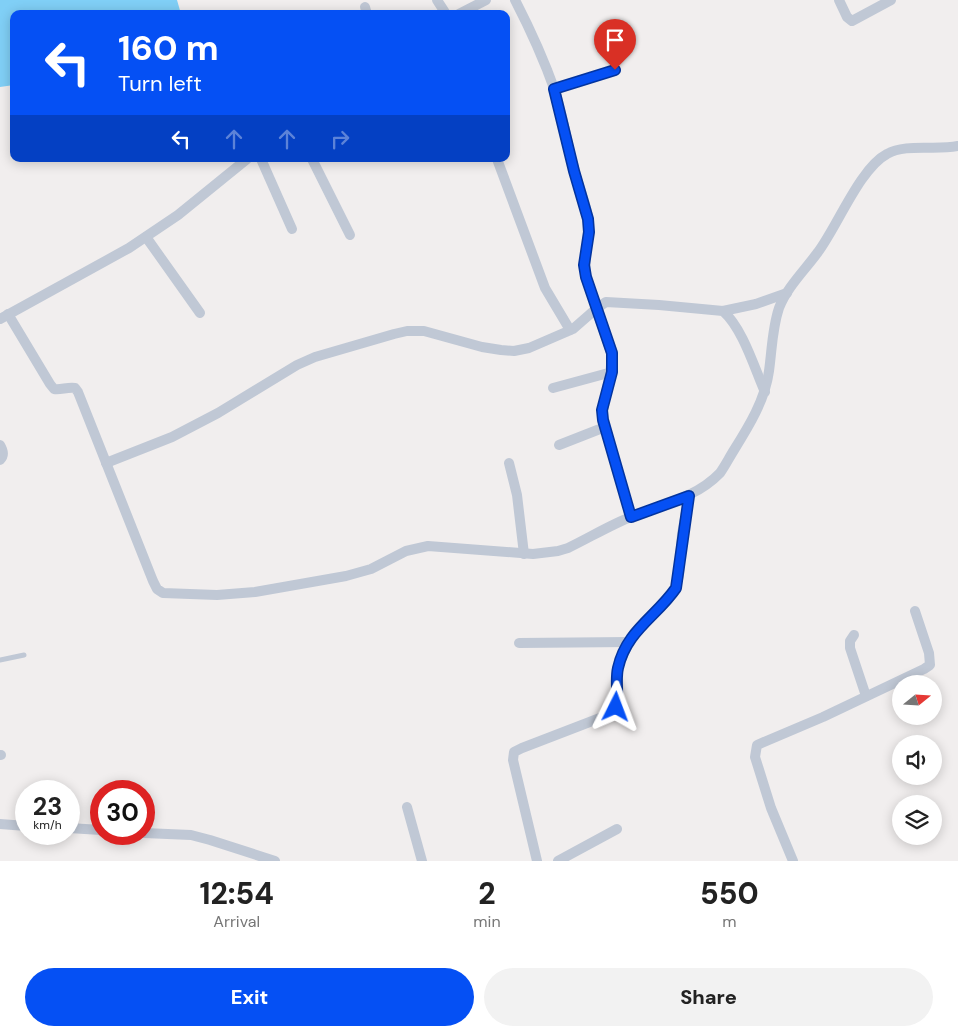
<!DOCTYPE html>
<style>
:root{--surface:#fff;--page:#f2f2f2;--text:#222;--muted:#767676;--accent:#0550f4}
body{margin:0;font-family:"DM Sans",sans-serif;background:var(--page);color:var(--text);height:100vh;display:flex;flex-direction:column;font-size:19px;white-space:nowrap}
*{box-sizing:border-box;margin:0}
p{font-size:16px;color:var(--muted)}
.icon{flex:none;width:28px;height:28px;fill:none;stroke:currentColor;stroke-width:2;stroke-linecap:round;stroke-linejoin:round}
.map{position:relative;height:861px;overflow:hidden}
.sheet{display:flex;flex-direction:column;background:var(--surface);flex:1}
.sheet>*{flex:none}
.guide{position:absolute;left:10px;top:10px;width:500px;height:152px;border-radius:10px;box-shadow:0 2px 12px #0003;background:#0550f4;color:#fff;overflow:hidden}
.needle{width:32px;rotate:72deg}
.tools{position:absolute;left:892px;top:675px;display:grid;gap:10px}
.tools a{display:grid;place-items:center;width:50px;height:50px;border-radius:50%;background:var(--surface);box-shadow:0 2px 12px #0003;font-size:25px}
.speed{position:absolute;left:15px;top:780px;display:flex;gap:10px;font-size:25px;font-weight:700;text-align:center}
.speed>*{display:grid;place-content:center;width:65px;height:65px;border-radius:50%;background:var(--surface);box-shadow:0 2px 12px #0003;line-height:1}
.speed small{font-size:12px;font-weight:400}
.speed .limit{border:8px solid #d22;background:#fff;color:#111}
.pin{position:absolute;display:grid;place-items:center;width:42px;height:42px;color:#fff;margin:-51px -21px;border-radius:50% 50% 50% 0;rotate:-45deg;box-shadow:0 0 5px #0007}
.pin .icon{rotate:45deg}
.me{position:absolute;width:55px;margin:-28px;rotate:3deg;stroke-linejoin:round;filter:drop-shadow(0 0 4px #0008)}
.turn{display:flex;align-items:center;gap:18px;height:105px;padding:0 25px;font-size:22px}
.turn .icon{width:65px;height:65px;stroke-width:2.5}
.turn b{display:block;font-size:35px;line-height:42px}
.lanes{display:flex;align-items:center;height:48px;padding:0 25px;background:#0003;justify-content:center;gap:25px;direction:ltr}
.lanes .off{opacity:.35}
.eta{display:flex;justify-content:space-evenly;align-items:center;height:85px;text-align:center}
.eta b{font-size:30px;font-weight:800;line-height:35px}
.button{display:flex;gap:10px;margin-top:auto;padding:10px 25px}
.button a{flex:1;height:58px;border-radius:30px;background:var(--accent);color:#fff;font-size:20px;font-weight:800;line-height:58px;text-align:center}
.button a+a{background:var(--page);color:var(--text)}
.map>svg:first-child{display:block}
</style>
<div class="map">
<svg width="958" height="861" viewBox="0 0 958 861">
<rect width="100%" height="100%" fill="#f1eeee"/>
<polygon fill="#80cff6" points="0,0 177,0 181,14 14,14 14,85 0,87"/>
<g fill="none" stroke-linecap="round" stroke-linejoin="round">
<polyline stroke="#c0c8d5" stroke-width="5" points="0,660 24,655"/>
<g stroke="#c0c8d5" stroke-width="10">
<polyline points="437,0 446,14"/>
<path d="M 515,0 C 530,29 544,60 555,91 C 563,116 567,143 574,169 C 578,185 585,200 588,217 C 591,237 583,256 586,277 L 611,353 C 614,376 601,397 603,420 L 631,517"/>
<polyline points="839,0 847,17 852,21 891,0"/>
<polyline points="365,7 367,14"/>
<polyline points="459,14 486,0"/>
<polyline points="554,89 615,70"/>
<polyline points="261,159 292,229"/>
<polyline points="312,159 350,235"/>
<polyline points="497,159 545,288 570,330"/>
<polyline points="146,237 200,313"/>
<polyline points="723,311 756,304 787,293"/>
<path d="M 8,314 L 50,384 L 54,389 C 61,390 67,387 75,388 L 78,392 L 153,581 L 157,589 L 163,593 L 217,595 L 255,592 L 346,576 L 371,569 L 406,551 L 428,546 L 533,554 L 558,551 L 568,548 C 589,538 610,525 633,516 C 663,504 696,498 720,473 C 725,466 729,458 734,450 C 749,426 765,400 769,371 C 772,350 772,329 779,308 C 787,287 805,270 818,252 C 837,227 860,168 887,154 C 906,143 936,151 958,146"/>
<polyline points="0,319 129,248 178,215 247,159"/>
<polyline points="553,388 612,372"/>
<path d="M 0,445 C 3,450 5,455 0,460"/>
<polyline points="559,445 605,427"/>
<path d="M 106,463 L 172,437 L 218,413 L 297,365 L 315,357 L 394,334 L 407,331 L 424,331 L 482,347 L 501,350 L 514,351 L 529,348 L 573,329 L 597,308 L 606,302 L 659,305 L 723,311 C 743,329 754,367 765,392"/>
<polyline points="509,463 517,495 524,554"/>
<polyline points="854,635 850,641 850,648 866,696"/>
<polyline points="519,643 629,642"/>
<polyline points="0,755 1,755"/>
<polyline points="407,807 422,861"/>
<polyline points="0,824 26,826"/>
<polyline points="69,828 101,830"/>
<polyline points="144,833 191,835 210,840 275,861"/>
<polyline points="537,861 513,760 514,752 522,748 600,718 611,712 616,707 618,697 617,669 629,642 635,632 668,600 676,588 679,575 682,534 689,496"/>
<polyline points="558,861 617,829"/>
<polyline points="793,861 771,808 755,757 757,745 823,717 924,669 930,665 929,653 915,611"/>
</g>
</g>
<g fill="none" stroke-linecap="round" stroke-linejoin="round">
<g stroke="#03349f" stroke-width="12">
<path id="route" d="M 615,70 L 554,89 L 574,171 L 588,219 L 589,232 L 584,265 L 586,277 L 612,353 L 612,372 L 602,410 L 603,420 L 631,517 L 689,496 L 676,588 C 656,617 626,631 618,668 C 615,681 619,694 616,707"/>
</g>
<use href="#route" stroke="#0550f4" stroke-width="9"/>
</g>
</svg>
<div class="tools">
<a><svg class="needle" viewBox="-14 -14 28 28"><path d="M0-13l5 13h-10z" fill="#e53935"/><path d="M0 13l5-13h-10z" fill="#767676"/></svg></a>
<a><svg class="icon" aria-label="sound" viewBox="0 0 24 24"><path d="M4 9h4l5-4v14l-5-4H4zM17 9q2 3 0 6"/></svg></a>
<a><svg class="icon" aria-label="layers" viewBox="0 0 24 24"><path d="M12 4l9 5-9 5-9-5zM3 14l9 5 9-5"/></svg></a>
</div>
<div class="speed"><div>23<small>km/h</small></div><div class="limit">30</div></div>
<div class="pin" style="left:615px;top:70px;background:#d93025"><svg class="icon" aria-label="arrive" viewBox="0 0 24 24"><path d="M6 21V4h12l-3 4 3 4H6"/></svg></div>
<svg class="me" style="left:616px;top:707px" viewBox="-20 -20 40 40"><path d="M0-17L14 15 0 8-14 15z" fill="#0550f4" stroke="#fff" stroke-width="4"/></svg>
<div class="guide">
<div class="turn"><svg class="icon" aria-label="left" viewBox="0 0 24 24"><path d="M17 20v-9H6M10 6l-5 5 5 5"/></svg><div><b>160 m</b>Turn left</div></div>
<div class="lanes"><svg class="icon" aria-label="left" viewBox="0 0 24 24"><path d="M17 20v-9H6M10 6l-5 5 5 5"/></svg><svg class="icon off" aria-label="ahead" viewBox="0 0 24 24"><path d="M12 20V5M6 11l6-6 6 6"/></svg><svg class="icon off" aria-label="ahead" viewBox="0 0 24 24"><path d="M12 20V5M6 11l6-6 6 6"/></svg><svg class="icon off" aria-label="right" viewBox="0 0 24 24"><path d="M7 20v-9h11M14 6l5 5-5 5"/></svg></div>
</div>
</div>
<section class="sheet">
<div class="eta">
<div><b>12:54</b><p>Arrival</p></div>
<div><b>2</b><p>min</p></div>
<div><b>550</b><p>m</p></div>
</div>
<div class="button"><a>Exit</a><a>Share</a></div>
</section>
